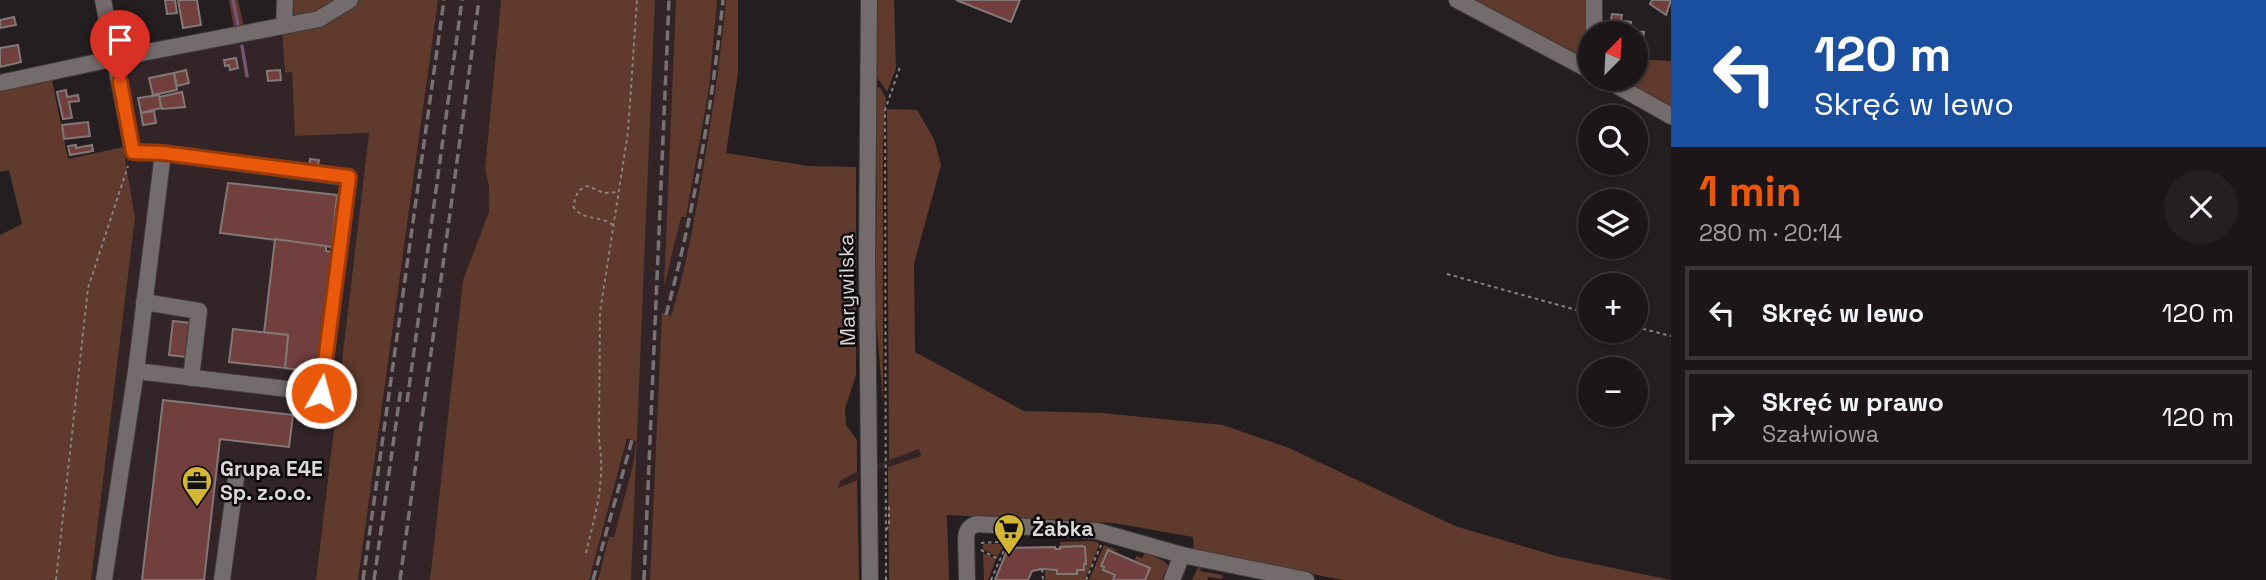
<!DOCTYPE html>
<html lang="pl">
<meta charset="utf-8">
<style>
:root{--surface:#1c1618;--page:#251f21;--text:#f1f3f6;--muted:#a09fa2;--line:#3a3537;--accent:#ea580c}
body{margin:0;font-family:"Space Grotesk",sans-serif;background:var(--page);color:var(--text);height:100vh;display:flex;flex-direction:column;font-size:26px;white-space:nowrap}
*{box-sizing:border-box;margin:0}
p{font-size:23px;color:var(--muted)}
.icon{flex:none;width:38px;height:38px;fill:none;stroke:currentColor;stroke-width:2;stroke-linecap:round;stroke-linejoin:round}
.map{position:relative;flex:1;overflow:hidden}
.side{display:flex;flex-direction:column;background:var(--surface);width:595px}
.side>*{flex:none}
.hud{background:#1a4fa0;color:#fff;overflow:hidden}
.needle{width:46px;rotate:24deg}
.fabs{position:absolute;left:1578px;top:21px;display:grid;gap:14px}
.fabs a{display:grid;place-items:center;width:70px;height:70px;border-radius:50%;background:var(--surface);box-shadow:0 2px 5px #0004,0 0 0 2px var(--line);font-size:35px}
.pin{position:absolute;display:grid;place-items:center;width:60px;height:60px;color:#fff;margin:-72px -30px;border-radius:50% 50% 50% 0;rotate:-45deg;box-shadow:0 0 7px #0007}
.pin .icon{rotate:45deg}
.me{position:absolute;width:77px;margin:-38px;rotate:7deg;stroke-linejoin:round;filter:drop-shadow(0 0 5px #0008)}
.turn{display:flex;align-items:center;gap:24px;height:147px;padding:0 28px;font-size:32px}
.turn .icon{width:91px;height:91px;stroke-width:2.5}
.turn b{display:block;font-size:49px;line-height:60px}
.round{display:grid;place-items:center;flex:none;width:74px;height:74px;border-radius:37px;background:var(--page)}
.head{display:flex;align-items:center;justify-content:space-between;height:119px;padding:0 28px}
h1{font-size:42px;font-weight:800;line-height:52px;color:var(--accent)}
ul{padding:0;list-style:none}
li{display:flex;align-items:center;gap:21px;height:94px;margin:0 14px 10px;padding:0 14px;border:4px solid var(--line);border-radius:0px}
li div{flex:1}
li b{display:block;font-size:26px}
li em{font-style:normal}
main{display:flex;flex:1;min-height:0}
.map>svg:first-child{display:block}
</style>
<main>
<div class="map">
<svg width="1671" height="580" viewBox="0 0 1671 580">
<rect width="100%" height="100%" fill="#251e20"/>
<g fill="#322427">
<polygon points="438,0 501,0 485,169 489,187 489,212 463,281 430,580 358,580"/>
<polygon points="619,0 738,0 738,73 726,153 809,166 724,580 565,580"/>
<polygon points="282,31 285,73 292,71 295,136 369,133 316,580 91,580 135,218 123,147 136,141 123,84 130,64"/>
<polygon points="920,449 921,456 867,474 838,489 840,481 867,467"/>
</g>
<g fill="#603a2c">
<polygon points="229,0 238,0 244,27 234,30"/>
<polygon points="289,0 438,0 358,580 316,580 369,133 295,136 292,72 285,73 282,31"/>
<polygon points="501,0 655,0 631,580 598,580 609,537 614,537 634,461 636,441 627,438 589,580 430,580 463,280 489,212 489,187 485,169"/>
<polygon points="676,0 717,0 709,88 686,217 681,217 664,287"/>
<path d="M 726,0 L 738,0 L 738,73 L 726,153 L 809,166 L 856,167 L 856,375 L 845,409 L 846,425 L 857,440 L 857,472 L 840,481 L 838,488 L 857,480 L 859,580 L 650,580 L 662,313 L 671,316 C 687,267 695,215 704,164 C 713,109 721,55 726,0 Z"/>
<polygon points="874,0 894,0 896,68 887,92 874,73"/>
<polygon points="1472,0 1588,0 1588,51 1583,60"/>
<polygon points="1636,59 1671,61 1671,106 1620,79 1636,79"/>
<polygon points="52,80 68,159 123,147 135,218 91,580 0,580 0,235 22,224 9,170 0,172 0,91"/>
<polygon points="880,87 886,98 883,145 883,403 875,304 877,183 874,153 874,89"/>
<polygon points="887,109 917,110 934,139 941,165 914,264 915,352 1024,411 1102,413 1223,425 1289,448 1455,526 1556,556 1671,580 1343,580 1194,551 1193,537 1114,523 947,515 949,580 889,580 888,467 921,456 919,449 889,460"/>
<polygon points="1091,541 1098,542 1099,545 1085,580 1045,580 1045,571 1057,570 1058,574 1084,570 1085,548 1060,547 1060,542"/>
<polygon points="983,544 1003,544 1003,548 997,557 983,549"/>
<polygon points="1104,545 1119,551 1108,550 1101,565 1104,567 1103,570 1115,575 1113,580 1089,580"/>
<polygon points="983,553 996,559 988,580 984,580"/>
<path d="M 1145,553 C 1156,558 1171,560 1170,574 L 1165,572 L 1162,580 L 1145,580 L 1150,568 L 1135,560 L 1136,556 L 1142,558 Z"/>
<polygon points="1190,563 1202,566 1200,571 1223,575 1222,579 1208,577 1207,580 1192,580 1198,567"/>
</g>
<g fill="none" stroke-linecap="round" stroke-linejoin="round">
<g stroke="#775376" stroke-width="3.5">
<polyline points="233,0 238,25"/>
<polyline points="242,46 247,76"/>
</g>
</g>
<g fill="#713f3e" stroke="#817877" stroke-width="2">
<polygon points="165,0 175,0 177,13 167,14"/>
<polygon points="178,0 197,0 201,25 183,28"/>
<polygon points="956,0 1020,0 1011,22"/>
<polygon points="1652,0 1671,0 1666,15 1650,4"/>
<polygon points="1612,14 1622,15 1619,32 1609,30"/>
<polygon points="14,17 16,25 0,28 0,20"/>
<polygon points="1622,21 1631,22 1631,31 1644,32 1642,48 1636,48 1636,33 1621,33"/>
<polygon points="18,45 21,62 0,67 0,48"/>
<polygon points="236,58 238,68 230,70 229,65 225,66 224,60"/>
<polygon points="186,70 189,83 177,86 174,73"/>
<polygon points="280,70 281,80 268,81 267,71"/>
<polygon points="174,73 177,90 153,95 149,78"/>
<polygon points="66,90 67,97 78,95 79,101 69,102 72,118 63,119 57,92"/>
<polygon points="182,92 185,107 162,109 159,97"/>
<polygon points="159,95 161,108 141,113 138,98"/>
<polygon points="154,111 156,123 143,125 141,113"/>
<polygon points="88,122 90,136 64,139 62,125"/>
<polygon points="76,145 76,148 92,145 93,151 70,155 68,146"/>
<polygon points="310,159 319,160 317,169 309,168"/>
<polygon points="228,183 337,195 332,247 220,233"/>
<polygon points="275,239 326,246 326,251 332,252 318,372 285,368 288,335 264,333"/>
<polygon points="173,321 191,323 187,357 169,355"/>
<polygon points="233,329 288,335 285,368 229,362"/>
<polygon points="310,371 318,372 317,382 309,381"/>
<polygon points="163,400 293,415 289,447 220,439 204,580 142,580"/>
<polygon points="1081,546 1085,547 1086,564 1084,564 1084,570 1077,570 1077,574 1057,574 1057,570 1042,569 1032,571 1028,580 995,580 1008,548 1055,547 1055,549 1060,549 1060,547"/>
<polygon points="1108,550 1150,568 1145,580 1113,580 1115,575 1103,570 1104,567 1101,566"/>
</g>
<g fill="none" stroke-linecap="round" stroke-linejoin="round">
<g stroke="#3f3a3b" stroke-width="18">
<g id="minor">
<polyline points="103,0 133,152 163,153"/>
<polyline points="869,0 867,259 870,580"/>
<polyline points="1457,0 1591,71"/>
<polyline points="284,26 285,0"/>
<polyline points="1594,33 1594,0"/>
<polyline points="1605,79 1671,116"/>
<polyline points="0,83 116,58 319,19 350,0"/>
<polyline points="144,302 199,311 191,378"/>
<polyline points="104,580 136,371 163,153 349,178 321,393 136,371"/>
<polyline points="222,580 237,471"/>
<path d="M 967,580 L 966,537 C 967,529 970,526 977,524 L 1097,531 L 1182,555 L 1306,580"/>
<polyline points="1172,580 1182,555"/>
</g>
</g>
<g stroke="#888283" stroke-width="2" stroke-dasharray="3.5 3.5" stroke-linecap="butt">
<path d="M 613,225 C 600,215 581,221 573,206 L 578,191 L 587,186 L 604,193 L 618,192"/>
<polyline points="1447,274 1591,314"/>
<polyline points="1636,327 1671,336"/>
<polyline points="886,530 889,526 889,504"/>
<polyline points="981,543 1017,541"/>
<polyline points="981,550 998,559"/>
<path d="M 586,553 C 595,515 606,480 599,441 L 600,312 L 628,132 L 637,0"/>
<polyline points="1042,569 1043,580"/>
<polyline points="56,580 88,288 128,166"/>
<polyline points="886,580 885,110 900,67"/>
<polyline points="991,580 1005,548 1005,542"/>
<polyline points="1086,580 1101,545"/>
</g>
<use href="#minor" stroke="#736b6c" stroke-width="16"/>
<g stroke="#787273" stroke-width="3.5" stroke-dasharray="10 5" stroke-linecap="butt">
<path d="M 666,315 C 694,211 712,107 723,0"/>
<polyline points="407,402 462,0"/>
<polyline points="363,580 444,0"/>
<polyline points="374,580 401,388"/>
<polyline points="400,580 479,0"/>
<polyline points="593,580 632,440"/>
<polyline points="644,580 669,0"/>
</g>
</g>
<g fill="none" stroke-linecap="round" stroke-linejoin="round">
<g stroke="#983908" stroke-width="18">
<polyline id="route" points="120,82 133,152 163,153 349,177 321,393"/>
</g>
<use href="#route" stroke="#ea580c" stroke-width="12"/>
</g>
<defs>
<g id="office-pin" transform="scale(1.575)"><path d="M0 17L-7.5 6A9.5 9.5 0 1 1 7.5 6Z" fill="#d4b635" stroke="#0c090a"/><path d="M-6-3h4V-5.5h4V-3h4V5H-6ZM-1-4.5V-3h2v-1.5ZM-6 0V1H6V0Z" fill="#111"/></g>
<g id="supermarket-pin" transform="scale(1.575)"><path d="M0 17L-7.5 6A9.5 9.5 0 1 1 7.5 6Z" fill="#d4b635" stroke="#0c090a"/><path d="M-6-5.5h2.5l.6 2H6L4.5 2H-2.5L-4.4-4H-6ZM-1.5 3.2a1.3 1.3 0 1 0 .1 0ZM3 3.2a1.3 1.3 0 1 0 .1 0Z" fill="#111"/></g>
</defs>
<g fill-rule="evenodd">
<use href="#office-pin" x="197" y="481"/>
<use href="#supermarket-pin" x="1009" y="529"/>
</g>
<g text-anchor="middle" stroke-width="5" stroke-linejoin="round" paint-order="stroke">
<g font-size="21" fill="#dcd7d8" stroke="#0c090a">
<text transform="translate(847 290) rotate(-91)" y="7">Marywilska</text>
</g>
<g font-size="21" font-weight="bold" fill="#dcd7d8" stroke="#0c090a" text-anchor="start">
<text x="220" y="476">Grupa E4E<tspan x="220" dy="24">Sp. z.o.o.</tspan></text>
<text x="1032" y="536">Żabka</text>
</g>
</g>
</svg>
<div class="fabs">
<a><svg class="needle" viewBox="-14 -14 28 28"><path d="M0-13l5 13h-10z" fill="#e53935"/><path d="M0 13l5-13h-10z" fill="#a09fa2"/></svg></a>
<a><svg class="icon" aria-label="search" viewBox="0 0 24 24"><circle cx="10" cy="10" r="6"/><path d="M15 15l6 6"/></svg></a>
<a><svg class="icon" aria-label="layers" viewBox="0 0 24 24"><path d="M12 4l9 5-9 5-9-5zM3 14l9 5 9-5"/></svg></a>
<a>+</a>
<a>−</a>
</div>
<div class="pin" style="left:120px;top:82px;background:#d93025"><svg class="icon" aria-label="arrive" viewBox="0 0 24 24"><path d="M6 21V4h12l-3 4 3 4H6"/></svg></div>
<svg class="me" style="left:321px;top:393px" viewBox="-20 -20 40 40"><circle r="17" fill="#ea580c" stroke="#fff" stroke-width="3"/><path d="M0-11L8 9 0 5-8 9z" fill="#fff"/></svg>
</div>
<section class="side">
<div class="hud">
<div class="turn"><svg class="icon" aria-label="left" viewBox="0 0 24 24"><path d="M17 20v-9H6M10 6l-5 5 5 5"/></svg><div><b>120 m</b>Skręć w lewo</div></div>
</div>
<div class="head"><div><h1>1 min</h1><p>280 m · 20:14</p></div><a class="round"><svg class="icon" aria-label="close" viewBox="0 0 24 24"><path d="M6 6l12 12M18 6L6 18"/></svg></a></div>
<ul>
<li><svg class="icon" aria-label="left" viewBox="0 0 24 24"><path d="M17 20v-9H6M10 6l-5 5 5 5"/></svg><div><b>Skręć w lewo</b></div><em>120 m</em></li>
<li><svg class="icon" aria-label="right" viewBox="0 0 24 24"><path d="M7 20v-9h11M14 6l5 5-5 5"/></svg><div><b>Skręć w prawo</b><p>Szałwiowa</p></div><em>120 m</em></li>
</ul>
</section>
</main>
